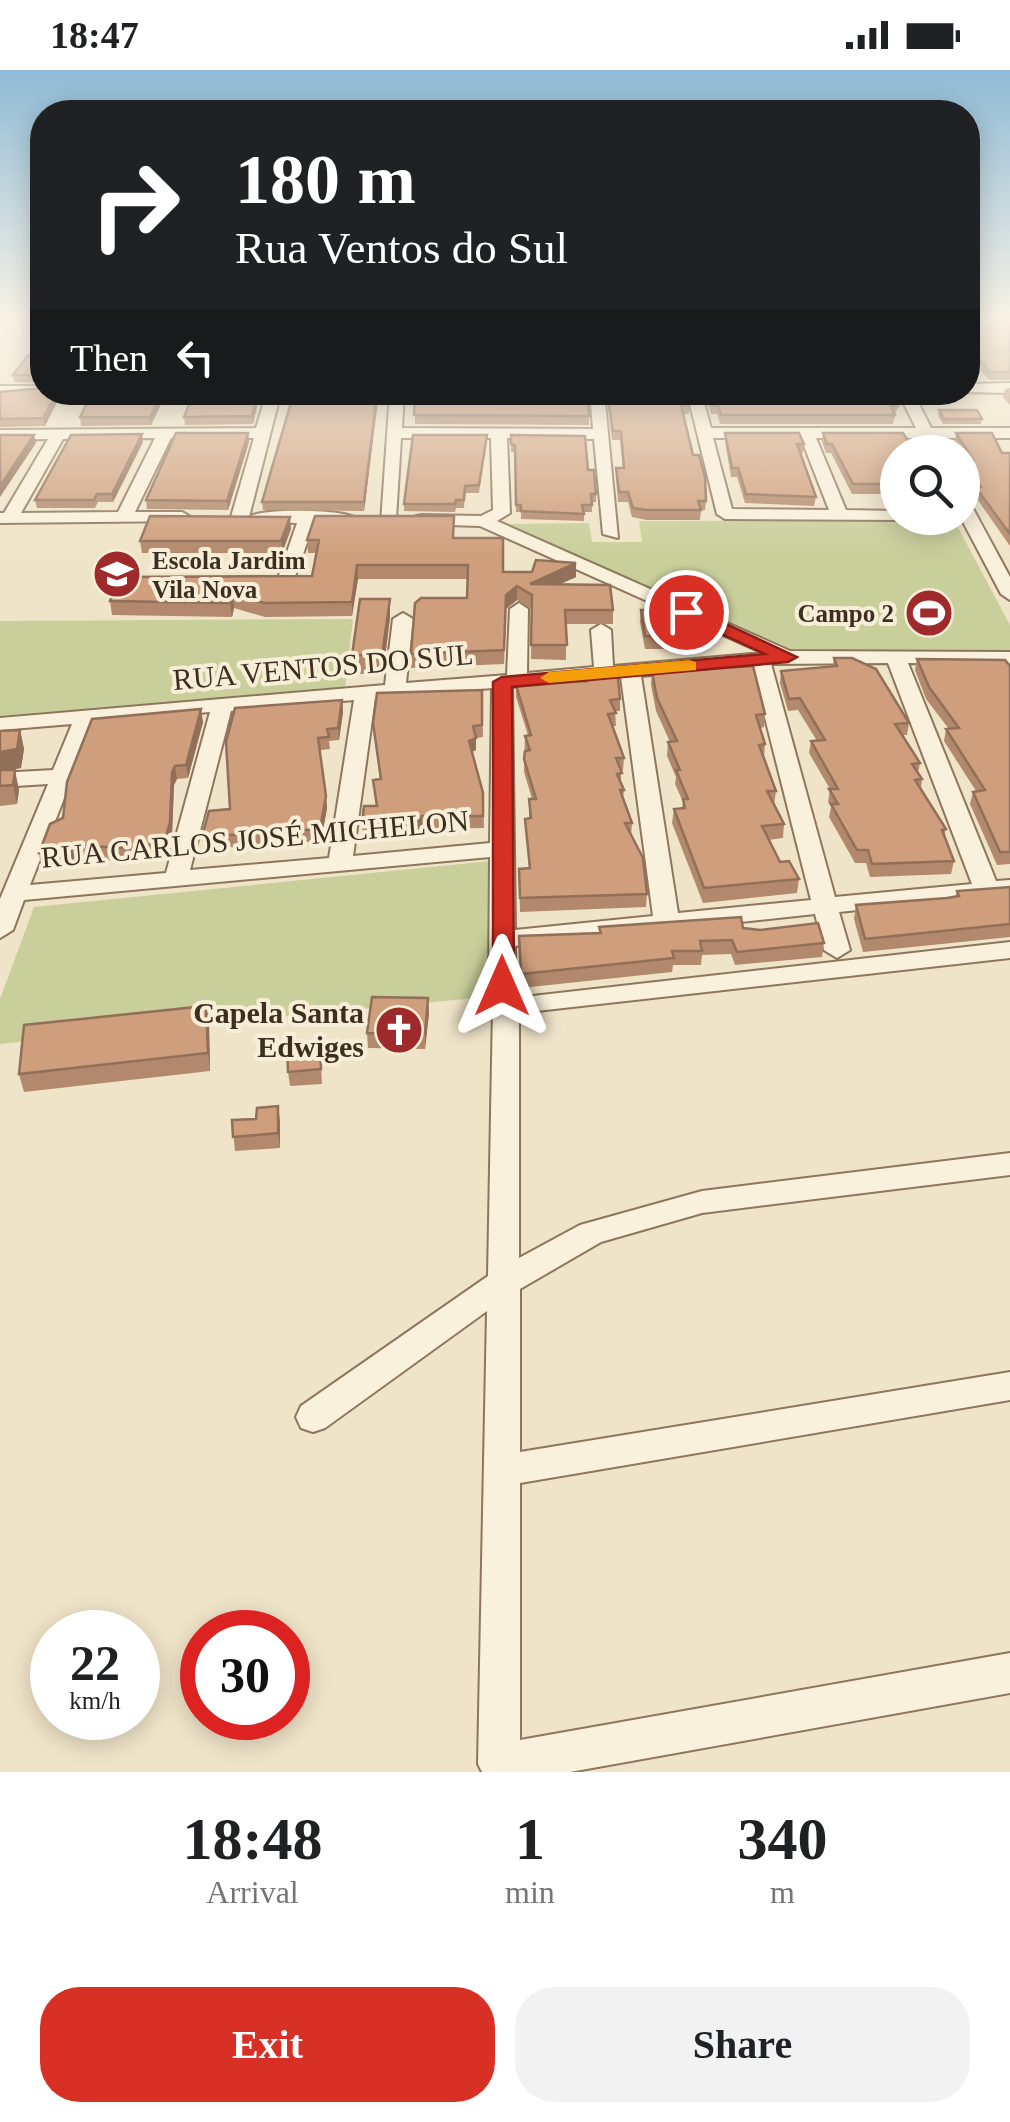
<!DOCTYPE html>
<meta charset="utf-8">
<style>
:root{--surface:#fff;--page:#f2f2f2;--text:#202124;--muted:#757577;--accent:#d93025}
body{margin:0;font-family:"Times New Roman",serif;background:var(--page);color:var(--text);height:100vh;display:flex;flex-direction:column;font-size:38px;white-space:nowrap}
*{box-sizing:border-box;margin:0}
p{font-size:32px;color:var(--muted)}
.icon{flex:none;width:55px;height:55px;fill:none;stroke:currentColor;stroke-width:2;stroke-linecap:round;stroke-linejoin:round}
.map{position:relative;height:1702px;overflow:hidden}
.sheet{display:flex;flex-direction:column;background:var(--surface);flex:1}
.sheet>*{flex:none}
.guide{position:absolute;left:30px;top:30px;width:950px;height:305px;border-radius:40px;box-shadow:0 5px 25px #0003;background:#202124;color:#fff;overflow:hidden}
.controls{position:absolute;left:880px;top:365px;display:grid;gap:20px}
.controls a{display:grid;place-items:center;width:100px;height:100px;border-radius:50%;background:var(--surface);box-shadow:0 5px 25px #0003;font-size:50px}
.speed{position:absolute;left:30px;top:1540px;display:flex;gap:20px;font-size:50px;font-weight:700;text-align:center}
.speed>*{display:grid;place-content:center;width:130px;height:130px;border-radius:50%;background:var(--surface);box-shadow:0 5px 25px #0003;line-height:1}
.speed small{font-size:25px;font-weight:400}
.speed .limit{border:15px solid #d22;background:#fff;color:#111}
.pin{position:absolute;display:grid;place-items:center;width:85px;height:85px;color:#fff;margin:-42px;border:5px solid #fff;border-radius:50%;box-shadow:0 2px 10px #0007}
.me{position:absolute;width:110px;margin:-55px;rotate:0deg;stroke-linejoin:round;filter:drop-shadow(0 0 8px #0008)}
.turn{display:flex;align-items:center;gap:35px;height:210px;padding:0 40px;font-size:45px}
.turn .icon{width:130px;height:130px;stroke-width:2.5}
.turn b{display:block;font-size:70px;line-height:85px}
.then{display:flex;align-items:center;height:95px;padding:0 40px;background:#0003;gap:20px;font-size:38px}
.eta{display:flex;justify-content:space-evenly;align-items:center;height:170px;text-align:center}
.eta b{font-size:60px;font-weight:800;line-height:70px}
.action{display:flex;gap:20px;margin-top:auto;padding:20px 40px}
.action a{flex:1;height:115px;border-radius:40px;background:var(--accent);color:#fff;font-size:40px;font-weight:800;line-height:115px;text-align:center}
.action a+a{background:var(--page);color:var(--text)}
.status{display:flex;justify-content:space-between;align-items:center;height:70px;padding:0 50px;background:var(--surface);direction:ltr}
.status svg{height:28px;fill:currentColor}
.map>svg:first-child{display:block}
</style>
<div class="status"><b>18:47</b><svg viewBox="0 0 49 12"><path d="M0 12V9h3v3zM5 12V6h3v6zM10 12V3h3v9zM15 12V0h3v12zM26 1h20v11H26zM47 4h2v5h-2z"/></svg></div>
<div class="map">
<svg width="1010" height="1702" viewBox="0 0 1010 1702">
<rect width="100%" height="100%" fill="#f0e4c8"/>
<g fill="#c9cf9b">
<polygon points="954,450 1010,555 1010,581 789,582 497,454 589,453 592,472 642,472 639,451"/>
<polygon points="353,549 345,618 0,646 0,551"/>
<polygon points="491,791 496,926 0,974 0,929 34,837"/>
</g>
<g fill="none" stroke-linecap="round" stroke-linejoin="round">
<g stroke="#8d765c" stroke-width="4">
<g id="minor">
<path d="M 267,322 L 281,322 L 249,447 C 261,438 343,439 356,448 L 347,453 L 314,453 L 293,512 L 278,508 L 297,453 L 257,452 L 248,447 L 240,452 L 231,447 L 254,368 L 171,368 L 135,442 L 182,442 L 191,447 L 188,451 L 0,453 L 0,443 L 4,443 L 48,369 L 0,370 L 0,360 L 256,358 ZM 155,368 L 118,442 L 21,443 L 63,369 Z"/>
<path d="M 390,322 L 404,322 L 402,358 L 593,359 L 590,322 L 604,322 L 618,468 L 603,464 L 594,369 L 507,368 L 510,443 L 497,451 L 790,581 L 1010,582 L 1010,594 L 908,593 L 996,811 L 1010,810 L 1010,824 L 839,842 L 850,880 L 837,888 L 824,880 L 815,844 L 515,876 L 515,916 L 502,925 L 489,916 L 490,787 L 24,830 L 13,860 L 0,868 L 0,829 L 48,714 L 0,717 L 0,703 L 53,700 L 72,654 L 0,660 L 0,648 L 385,615 L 393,549 L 403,543 L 413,549 L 406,613 L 507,605 L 510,539 L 519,533 L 528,539 L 527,603 L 594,597 L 591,560 L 601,554 L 611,560 L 613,596 L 763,583 L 480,456 L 416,454 L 416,446 L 422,445 L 481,446 L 493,440 L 491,368 L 401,368 L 396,449 L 381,453 ZM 888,593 L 972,814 L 835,827 L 771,594 ZM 752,596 L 811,830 L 678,843 L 641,606 ZM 621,607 L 653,846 L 515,860 L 512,617 ZM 492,618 L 490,773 L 353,786 L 375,628 ZM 354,630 L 329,788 L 190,800 L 231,641 ZM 210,642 L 166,803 L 30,815 L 94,652 Z"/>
<path d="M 687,322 L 701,322 L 711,358 L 916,358 L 898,322 L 913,322 L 931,358 L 1010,358 L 1010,368 L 936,368 L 944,382 L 928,382 L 921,368 L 816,368 L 846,440 L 898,441 L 898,448 L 904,450 L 725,449 L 717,444 ZM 713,368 L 801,368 L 829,440 L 732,439 Z"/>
<polygon points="962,428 970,433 1010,507 1010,530 1001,524 961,448"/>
<polygon points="1010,872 1010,888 519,943 519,1188 580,1155 702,1121 1010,1083 1010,1105 702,1143 601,1172 520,1219 520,1382 1010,1302 1010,1330 520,1413 520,1670 1010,1583 1010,1623 570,1702 482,1702 478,1694 487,1241 325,1358 313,1362 301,1358 296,1347 301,1336 488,1206 493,936 497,930"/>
</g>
</g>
<g stroke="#8d765c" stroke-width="4">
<g id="tertiary">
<polygon points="1010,313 1010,323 962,322 968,322 968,314"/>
<polygon points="0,316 42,316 42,322 50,322 0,326"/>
</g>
</g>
<use href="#minor" fill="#faf1dc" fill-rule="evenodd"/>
<use href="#tertiary" fill="#faf1dc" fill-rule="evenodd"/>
</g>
<g fill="#b2896c">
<polygon points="1010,251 1010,310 989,310 968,285 968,257"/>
<polygon points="42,286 42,313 14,312 13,305"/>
<polygon points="1010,318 1010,335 1003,327 1005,319"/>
<polygon points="0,322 62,322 45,356 0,357"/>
<polygon points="167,322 151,355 81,356 80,347 120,324"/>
<polygon points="260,322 253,354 185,355 184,347"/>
<polygon points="379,322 364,441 263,440 262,432"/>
<polygon points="415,322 589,346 589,355 415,354"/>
<polygon points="606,322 686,322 689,335 689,344 683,344 706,431 705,440 701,440 700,450 647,450 632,447 628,432 618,432 616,408 616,398 623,398 620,370 612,370"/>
<polygon points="704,322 891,322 898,336 893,354 720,354 717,344 711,344"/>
<polygon points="939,340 982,349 981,354 943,354 938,346"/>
<polygon points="248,363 249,372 228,440 147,439 146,430"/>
<polygon points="725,363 804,374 803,383 800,383 816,427 814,436 745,433 737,407 731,407 725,372"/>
<polygon points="823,363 898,382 898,437 894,437 887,424 852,424 831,383 826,383 822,372"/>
<polygon points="956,363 1002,383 1010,383 1010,476 975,426 976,419 970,408 969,394 955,372"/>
<polygon points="487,365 479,423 465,423 464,438 456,438 455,442 404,441 404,434"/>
<polygon points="511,365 588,400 596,424 596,432 592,432 592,442 584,442 584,451 521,449 521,442 516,442 515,382 511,382"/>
<polygon points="143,372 113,432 98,432 95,438 37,438 35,430"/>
<polygon points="291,459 282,483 142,483 140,471"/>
<polygon points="454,468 503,502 576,507 559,514 613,540 613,554 566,554 566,590 531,589 532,539 517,530 506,539 504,594 411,598 411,584 467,528 467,509 358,509 352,546 265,547 234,538 232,547 112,545 110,531 312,506 316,483 308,483 307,470"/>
<polygon points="390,529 390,547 383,604 353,604 352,585"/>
<polygon points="641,540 668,567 667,579 645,579 640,552"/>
<polygon points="834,588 909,653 907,665 902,665 920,693 918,703 922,709 921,718 946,759 944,766 954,791 951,804 870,807 866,793 855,793 829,747 831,737 828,732 830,719 809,683 811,671 817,671 798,640 788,641 780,613 781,601 833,596"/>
<polygon points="917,589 1010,596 1010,794 997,795 970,734 973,722 976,721 944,671 946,659 949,659 926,629 915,600"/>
<polygon points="652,602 765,644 764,657 760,658 765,674 764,687 776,721 774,735 784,754 783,768 768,770 780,792 799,809 797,823 703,833 672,753 674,739 682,738 683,732 675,714 676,707 667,686 668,672 670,672 656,641 651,615"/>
<polygon points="586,604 620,629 620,641 615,641 616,656 612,656 624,688 623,700 621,700 621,714 624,720 623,729 632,753 631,766 647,824 646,837 520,842 519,799 529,798 525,749 529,748 529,729 532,729 524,702 525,666 528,665 516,627 516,615 586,611"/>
<polygon points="482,620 483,667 476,668 476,680 472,682 483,723 484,758 422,759 392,766 363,766 362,753 376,736 373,710 380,710 373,653"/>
<polygon points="342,630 343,642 339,670 329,671 330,679 320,680 327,738 321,771 204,779 202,767"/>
<polygon points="203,652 188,708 177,709 174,715 172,765 167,787 126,791 75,789 72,796 41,796 39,783 63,748"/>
<polygon points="20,660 24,679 21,698 11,700 19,720 17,734 0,736 0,661"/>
<polygon points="1010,817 1010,867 863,882 854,849 856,835 955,827 957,821"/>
<polygon points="599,857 743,858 824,873 822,887 735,895 731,884 702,885 701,895 673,895 672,902 521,918 519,866 599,863"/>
<polygon points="429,943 425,979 368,978 367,963"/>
<polygon points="209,954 210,1001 24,1022 19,1004"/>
<polygon points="320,979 322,1014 290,1016 288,1002"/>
<polygon points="232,1050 280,1051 280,1078 235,1081"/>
</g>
<g fill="#916f58">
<polygon points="57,322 62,322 45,356 43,348"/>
<polygon points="162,322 167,322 151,355 150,347"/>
<polygon points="257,322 260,322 253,354 252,346"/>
<polygon points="377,322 379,322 364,441 364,432"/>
<polygon points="248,363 249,372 228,440 227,431"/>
<polygon points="142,364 143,372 113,432 112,424"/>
<polygon points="34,365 36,373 0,427 0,416"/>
<polygon points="290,447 291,459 282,483 281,471"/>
<polygon points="576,493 576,507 532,527 530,514"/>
<polygon points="357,495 358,509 352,546 352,532"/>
<polygon points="517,516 517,530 506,539 504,594 506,525"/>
<polygon points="233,524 234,538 232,547 230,533"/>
<polygon points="390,529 390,547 383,604 382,585"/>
<polygon points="342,630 343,642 339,670 338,658"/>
<polygon points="201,639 203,652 188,708 186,695"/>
<polygon points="20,660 24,679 21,698 0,702 0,682"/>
<polygon points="476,668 476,680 469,683 469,671"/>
<polygon points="175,696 177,709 174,715 172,765 167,787 164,773 172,702"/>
<polygon points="15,700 19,720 17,734 13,715"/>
<polygon points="326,726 327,738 321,771 320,759"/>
<polygon points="422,746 422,759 392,766 392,754"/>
<polygon points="72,775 75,789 72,796 69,783"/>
<polygon points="428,928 429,943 425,979 425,964"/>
<polygon points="206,936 209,954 210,1001 208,983"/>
<polygon points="278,1036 280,1051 280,1078 278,1063"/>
</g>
<g fill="#cf9f7d" stroke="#916f58" stroke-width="2.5">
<polygon points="1010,251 1010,302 990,302 968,276 968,257"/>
<polygon points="28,285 42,286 42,307 41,305 13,305"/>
<polygon points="42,318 42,322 57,322 43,348 0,349 0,322"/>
<polygon points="121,322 162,322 150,347 80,347 92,324 120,324"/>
<polygon points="194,322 257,322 252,346 184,347"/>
<polygon points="294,322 377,322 364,432 262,432"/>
<polygon points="415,322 567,322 567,328 588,328 589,346 414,345"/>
<polygon points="607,322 686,322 689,335 681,335 693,385 699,385 705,407 706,431 698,431 701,440 647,440 633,438 628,422 619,422 616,398 624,398 621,361 613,361"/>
<polygon points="708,322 891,322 898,336 890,335 895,345 721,345 718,335 712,335"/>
<polygon points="939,340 977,340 982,349 944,349"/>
<polygon points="176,363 248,363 227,431 146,430"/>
<polygon points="725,363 799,363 804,374 797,374 816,427 746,424 738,398 732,398"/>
<polygon points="823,363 903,363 915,382 898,382 898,428 895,428 889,414 853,414 832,374 827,374"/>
<polygon points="956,363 992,363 1002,383 1010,383 1010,464 976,418 981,417 971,399 969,390 973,390"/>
<polygon points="142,364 112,424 97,424 94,430 35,430 71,365"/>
<polygon points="0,365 34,365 0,416"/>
<polygon points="413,365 487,365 479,415 465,416 464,430 456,430 455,434 404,434"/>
<polygon points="511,365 585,366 588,400 594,400 596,424 591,424 592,435 582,435 584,444 521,441 521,435 516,435 515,375 511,374"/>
<polygon points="150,446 290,447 281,471 140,471"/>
<polygon points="315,446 454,446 453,468 503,468 503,502 532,502 536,490 576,493 530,514 610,515 613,540 565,540 567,575 531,575 532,525 517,516 506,525 504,580 411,584 415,533 421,528 467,528 468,495 357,495 352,532 264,533 233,524 230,533 110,531 119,507 312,506 319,470 307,470"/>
<polygon points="360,529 390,529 382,585 352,585"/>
<polygon points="641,540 664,540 668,567 645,566"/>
<polygon points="834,588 852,588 876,599 909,653 895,654 920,693 912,694 922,709 915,710 946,759 942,760 954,791 872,794 868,780 857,780 831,734 838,734 829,719 838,719 811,671 825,670 800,628 789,629 781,601 837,596"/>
<polygon points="917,589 1005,590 1010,596 1010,782 1000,782 973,722 985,720 946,659 959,658 929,617"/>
<polygon points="753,596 765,644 756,645 765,674 759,675 776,721 767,721 784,754 762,756 780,792 789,791 799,809 704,818 674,739 685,738 683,729 688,729 676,700 680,700 668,672 677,671 657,628 652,602"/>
<polygon points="586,604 618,608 620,629 610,630 616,643 608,644 624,688 616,688 622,703 617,704 624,720 620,720 632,753 625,753 643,788 647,824 520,828 519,799 530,798 525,749 531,748 529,729 536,729 524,689 525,681 530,680 525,666 531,665 516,615 587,611"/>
<polygon points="482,620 482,655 473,656 476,668 469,671 483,723 483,746 422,746 392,754 362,753 364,736 377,736 373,710 381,709 373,653 377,623"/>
<polygon points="342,630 338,658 327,659 329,667 318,668 326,726 320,759 202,767 209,741 230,739 226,672 235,638"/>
<polygon points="201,639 186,695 175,696 172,702 170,752 164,773 124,778 72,775 69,783 39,783 50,754 63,748 67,712 92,649"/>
<polygon points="20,660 17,679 0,682 0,661"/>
<polygon points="0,700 15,700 13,715 0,716"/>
<polygon points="1010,817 1010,854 865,869 856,835 947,828 959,826 957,821"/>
<polygon points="741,847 743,858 760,860 818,853 824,873 737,882 732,870 700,871 702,881 672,881 674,888 521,904 519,866 601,863 599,857"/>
<polygon points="372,927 428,928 425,964 367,963"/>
<polygon points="206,936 208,983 19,1004 24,955"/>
<polygon points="287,978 320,979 321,999 288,1002"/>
<polygon points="278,1036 278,1063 233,1067 232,1050 256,1049 257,1038"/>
</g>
<linearGradient id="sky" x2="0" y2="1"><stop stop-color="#8fbad6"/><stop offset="0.51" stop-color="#f8f3e6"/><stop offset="1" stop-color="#f8f3e6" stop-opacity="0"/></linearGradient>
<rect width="1010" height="487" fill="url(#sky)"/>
<polygon fill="#d93025" stroke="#8d1f18" stroke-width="2.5" points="680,538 692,538 797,587 788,592 512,617 514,916 502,923 493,921 493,612 502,607 765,584 680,545"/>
<polygon fill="#f59e0b" points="689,590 696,592 696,600 549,613 540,608 549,602"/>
<defs>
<g id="school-disc" transform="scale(2.5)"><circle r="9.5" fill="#9e2a2b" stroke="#f7eed8"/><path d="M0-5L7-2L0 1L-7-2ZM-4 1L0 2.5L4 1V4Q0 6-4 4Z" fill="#fff"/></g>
<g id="stadium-disc" transform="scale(2.5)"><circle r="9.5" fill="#9e2a2b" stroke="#f7eed8"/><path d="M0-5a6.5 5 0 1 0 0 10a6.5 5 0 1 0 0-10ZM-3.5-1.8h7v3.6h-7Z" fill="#fff"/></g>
<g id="church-disc" transform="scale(2.5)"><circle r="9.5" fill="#9e2a2b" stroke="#f7eed8"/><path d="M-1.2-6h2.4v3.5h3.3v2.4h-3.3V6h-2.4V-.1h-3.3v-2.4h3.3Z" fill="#fff"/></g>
</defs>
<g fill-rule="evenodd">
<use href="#school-disc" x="117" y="504"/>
<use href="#stadium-disc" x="929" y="543"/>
<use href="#church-disc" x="399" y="960"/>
</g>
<g text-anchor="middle" stroke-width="8" stroke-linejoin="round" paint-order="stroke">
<g font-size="25" font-weight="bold" fill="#3d2e20" stroke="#f7eed8" text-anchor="start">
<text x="152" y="499">Escola Jardim<tspan x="152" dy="29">Vila Nova</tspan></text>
<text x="894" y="552" text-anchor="end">Campo 2</text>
</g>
<g font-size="30" fill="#3d2e20" stroke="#f7eed8">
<text transform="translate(323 597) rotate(-5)" y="10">RUA VENTOS DO SUL</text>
<text transform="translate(255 769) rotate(-5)" y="10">RUA CARLOS JOSÉ MICHELON</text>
</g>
<g font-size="30" font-weight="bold" fill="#3d2e20" stroke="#f7eed8" text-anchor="end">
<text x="364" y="953">Capela Santa<tspan x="364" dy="34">Edwiges</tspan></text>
</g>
</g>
</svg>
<div class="controls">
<a><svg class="icon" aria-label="search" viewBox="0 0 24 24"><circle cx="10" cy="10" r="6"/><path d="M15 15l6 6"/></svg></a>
</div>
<div class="speed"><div>22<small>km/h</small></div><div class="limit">30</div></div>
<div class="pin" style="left:686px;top:542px;background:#d93025"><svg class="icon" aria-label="arrive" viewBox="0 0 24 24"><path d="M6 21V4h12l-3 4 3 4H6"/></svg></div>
<svg class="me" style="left:502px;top:916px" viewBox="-20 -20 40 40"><path d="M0-17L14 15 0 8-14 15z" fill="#d93025" stroke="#fff" stroke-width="4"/></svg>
<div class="guide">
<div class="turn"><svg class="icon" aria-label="right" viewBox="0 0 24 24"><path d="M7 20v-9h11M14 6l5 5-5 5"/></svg><div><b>180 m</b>Rua Ventos do Sul</div></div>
<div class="then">Then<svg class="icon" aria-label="left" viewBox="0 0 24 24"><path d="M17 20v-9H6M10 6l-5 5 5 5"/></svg></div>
</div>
</div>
<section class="sheet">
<div class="eta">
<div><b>18:48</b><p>Arrival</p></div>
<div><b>1</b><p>min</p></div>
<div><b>340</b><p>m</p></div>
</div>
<div class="action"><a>Exit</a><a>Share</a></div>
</section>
